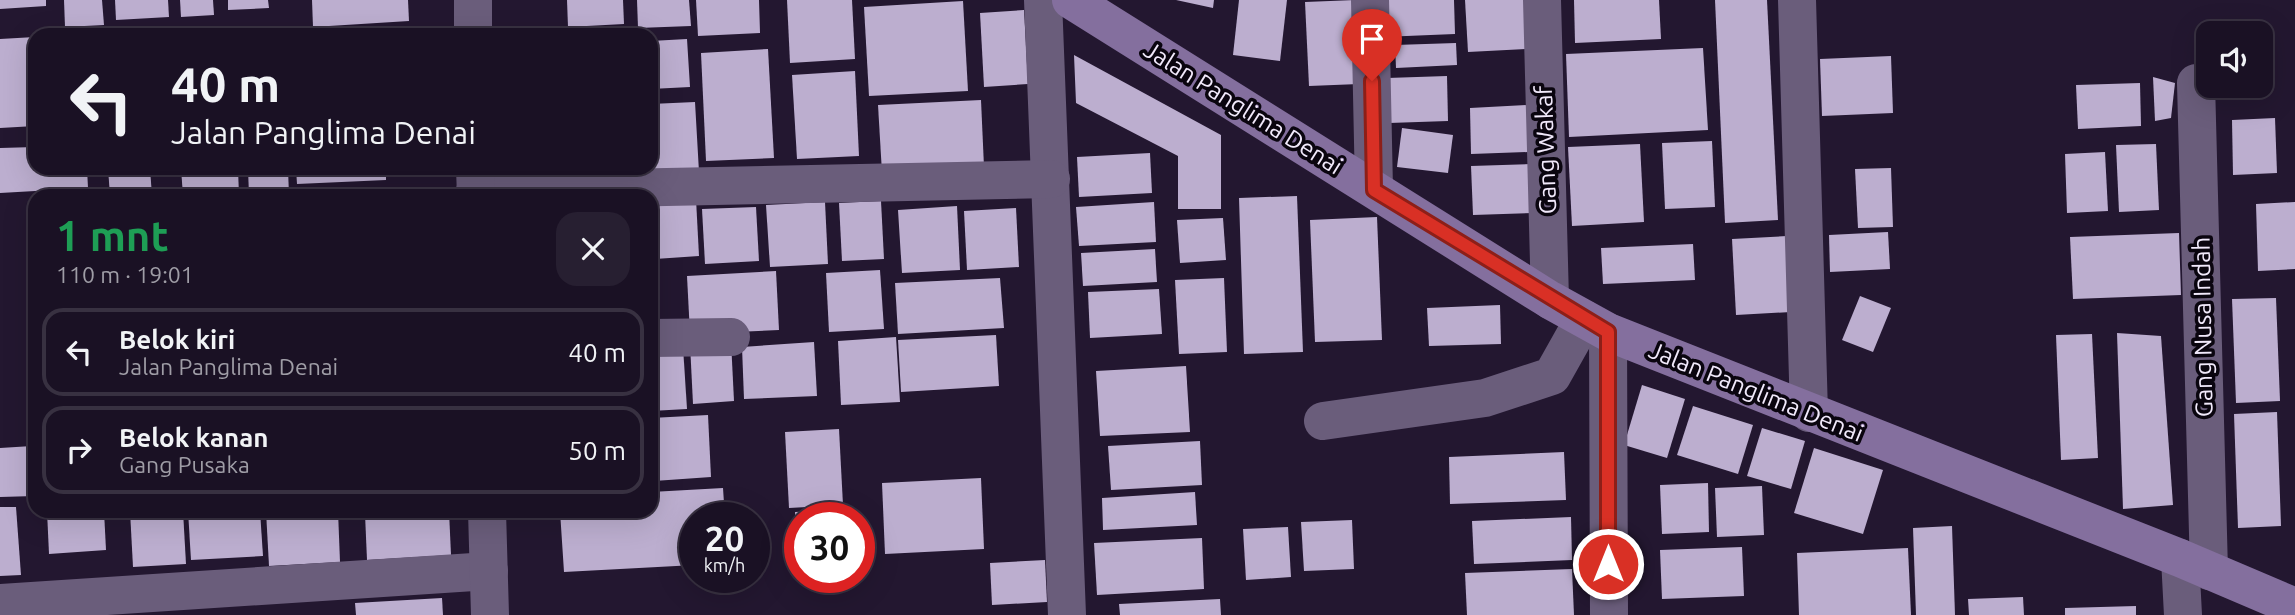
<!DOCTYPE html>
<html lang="id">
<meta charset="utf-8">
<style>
:root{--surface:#1a1124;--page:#271f31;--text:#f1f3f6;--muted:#9f9da6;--line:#383141}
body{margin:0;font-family:Ubuntu,sans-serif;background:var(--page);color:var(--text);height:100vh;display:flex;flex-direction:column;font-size:26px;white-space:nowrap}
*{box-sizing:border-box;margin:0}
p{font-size:23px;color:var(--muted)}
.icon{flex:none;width:38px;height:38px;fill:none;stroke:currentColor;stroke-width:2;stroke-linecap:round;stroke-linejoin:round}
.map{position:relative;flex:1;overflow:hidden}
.panel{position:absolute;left:28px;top:189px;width:630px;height:329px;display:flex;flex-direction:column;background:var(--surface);border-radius:21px;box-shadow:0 7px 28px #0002,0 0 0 2px var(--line)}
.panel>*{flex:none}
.guide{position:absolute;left:28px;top:28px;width:630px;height:147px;border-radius:21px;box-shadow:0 7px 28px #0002,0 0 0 2px var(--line);background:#1a1124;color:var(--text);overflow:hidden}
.controls{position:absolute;left:2196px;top:21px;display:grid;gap:14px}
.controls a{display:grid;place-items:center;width:77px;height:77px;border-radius:14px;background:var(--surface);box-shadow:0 7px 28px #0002,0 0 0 2px var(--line);font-size:35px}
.speed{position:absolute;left:679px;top:502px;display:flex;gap:14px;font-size:35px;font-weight:700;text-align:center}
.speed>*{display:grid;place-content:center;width:91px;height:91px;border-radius:50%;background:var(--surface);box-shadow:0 7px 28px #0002,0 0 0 2px var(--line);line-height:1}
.speed small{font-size:18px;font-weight:400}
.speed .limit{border:10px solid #d22;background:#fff;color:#111}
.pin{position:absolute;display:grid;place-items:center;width:60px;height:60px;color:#fff;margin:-72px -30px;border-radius:50% 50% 50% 0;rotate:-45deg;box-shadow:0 0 7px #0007}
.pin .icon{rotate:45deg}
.me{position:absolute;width:77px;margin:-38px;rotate:0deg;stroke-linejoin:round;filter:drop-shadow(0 0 5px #0008)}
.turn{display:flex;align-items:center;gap:24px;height:147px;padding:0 28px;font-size:32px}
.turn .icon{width:91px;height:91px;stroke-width:2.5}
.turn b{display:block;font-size:49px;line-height:60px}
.round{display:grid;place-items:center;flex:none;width:74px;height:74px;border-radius:21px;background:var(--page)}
.summary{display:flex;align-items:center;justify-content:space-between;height:119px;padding:0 28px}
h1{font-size:42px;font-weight:700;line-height:52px;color:#1e9e55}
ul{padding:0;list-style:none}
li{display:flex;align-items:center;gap:21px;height:88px;margin:0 14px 10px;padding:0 14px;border:4px solid var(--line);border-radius:21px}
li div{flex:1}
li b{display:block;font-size:26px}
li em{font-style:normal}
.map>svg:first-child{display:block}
</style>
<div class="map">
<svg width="2295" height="615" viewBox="0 0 2295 615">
<rect width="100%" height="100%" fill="#231730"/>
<g fill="#bcaecf">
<polygon points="0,0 46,0 46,6 0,9"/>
<polygon points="64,0 102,0 104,25 65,27"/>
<polygon points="115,0 168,0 169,17 116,20"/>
<polygon points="180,0 213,0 214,15 181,17"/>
<polygon points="228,0 268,0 269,8 228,10"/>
<polygon points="312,0 408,0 409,21 313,27"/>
<polygon points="567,0 623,0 624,24 568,27"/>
<polygon points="637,0 689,0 691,26 638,28"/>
<polygon points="696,0 759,0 760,33 698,36"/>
<polygon points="787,0 852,0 855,59 790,63"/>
<polygon points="1176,0 1214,0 1213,8"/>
<polygon points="1239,0 1287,0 1280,61 1233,55"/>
<polygon points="1355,0 1359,84 1309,86 1305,2"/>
<polygon points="1380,0 1454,0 1455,34 1382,37"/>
<polygon points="1465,0 1526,0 1527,49 1468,52"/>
<polygon points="1574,0 1659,0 1661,39 1575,43"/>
<polygon points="1715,0 1767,0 1778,220 1725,223"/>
<polygon points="963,1 968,91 869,96 864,7"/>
<polygon points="1024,10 1028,84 984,87 980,13"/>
<polygon points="35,37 35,126 0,128 0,39"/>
<polygon points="687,39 690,87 651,89 651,41"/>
<polygon points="1456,43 1457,65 1396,68 1395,45"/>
<polygon points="1703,48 1708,130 1569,137 1566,54"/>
<polygon points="768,49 774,158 706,161 701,53"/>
<polygon points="1074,55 1221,135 1221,209 1178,209 1178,156 1076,103"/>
<polygon points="1891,56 1893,113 1822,116 1820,59"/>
<polygon points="855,71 859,156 797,159 792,75"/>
<polygon points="1447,76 1448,121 1389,123 1387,78"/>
<polygon points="2153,77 2175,83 2171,118 2155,121"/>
<polygon points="2140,83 2141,126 2078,129 2076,85"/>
<polygon points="981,100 984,167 882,173 878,105"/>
<polygon points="695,102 699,172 633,176 633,168 651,168 651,104"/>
<polygon points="1527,105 1528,152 1471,154 1470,108"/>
<polygon points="2275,118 2277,173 2233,175 2232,120"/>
<polygon points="1402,128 1453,135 1448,173 1397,167"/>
<polygon points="1712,141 1715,207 1665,209 1662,143"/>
<polygon points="1640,144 1644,222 1572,226 1568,147"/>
<polygon points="2156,144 2159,210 2119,212 2116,145"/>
<polygon points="35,147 35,168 87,168 88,188 0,193 0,148"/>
<polygon points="2105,152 2108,211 2067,213 2065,154"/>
<polygon points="1150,153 1152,193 1079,197 1077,157"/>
<polygon points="1532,164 1534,213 1473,215 1471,166"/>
<polygon points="108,168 150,168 152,196 110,196"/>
<polygon points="181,168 238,168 239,196 183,196"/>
<polygon points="248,168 288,168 289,196 249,196"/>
<polygon points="296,168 386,168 386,180 297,184"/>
<polygon points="1891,168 1893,227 1858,228 1855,169"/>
<polygon points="1297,196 1303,352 1244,354 1239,198"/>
<polygon points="696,199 699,256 655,259 652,202"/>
<polygon points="881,201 884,259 842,261 839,203"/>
<polygon points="825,202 828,264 770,267 766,205"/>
<polygon points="1154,202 1156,242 1079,246 1076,207"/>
<polygon points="2295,202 2295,269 2258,271 2256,204"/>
<polygon points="957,206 960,270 902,273 898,210"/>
<polygon points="756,207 759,261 705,264 702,209"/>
<polygon points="1016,208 1019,267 967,270 964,211"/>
<polygon points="1377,217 1382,340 1315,342 1310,220"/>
<polygon points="1223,218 1226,260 1180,263 1177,220"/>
<polygon points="1888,232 1890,269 1830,272 1829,235"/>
<polygon points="2179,233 2181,295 2073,299 2070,237"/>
<polygon points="1787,236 1791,312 1736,315 1732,239"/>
<polygon points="1693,244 1695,280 1603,284 1601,248"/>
<polygon points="1155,249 1157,282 1083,286 1081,253"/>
<polygon points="880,270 884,329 829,332 826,273"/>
<polygon points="776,271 779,330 690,334 687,276"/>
<polygon points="1000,278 1004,328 898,334 895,283"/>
<polygon points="1224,278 1227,352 1179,354 1175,280"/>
<polygon points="1159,289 1162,334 1090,338 1088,292"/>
<polygon points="1860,296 1891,308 1873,352 1842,340"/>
<polygon points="2276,298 2280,401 2236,403 2232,299"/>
<polygon points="1500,305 1501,344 1429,346 1427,308"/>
<polygon points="2117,333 2161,336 2173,505 2123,509"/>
<polygon points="2092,334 2098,458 2061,460 2056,335"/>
<polygon points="996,335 999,386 901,392 898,340"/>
<polygon points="896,337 900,402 841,405 838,341"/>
<polygon points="731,341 734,401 693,404 690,344"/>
<polygon points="814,342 817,396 744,399 742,347"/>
<polygon points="683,347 687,409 651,411 651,349"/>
<polygon points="1186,366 1190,432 1100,436 1096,371"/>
<polygon points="1642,385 1685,399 1667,458 1624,445"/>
<polygon points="1693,406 1753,425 1738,474 1677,455"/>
<polygon points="2277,412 2281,526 2238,528 2234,414"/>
<polygon points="708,415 711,477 654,481 651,418"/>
<polygon points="1762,428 1805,441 1791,489 1747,476"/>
<polygon points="839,429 843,505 789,508 785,432"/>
<polygon points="1200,441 1202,485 1111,490 1108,446"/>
<polygon points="32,446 35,496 0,497 0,448"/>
<polygon points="1814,448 1883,470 1863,534 1794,513"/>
<polygon points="1564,452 1566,500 1450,504 1449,457"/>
<polygon points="981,478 984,549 885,554 882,483"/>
<polygon points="1708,483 1709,532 1662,534 1660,485"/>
<polygon points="1762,486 1764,535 1717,537 1715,488"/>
<polygon points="723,488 725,518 695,518 695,565 564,572 560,511 651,511 651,492"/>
<polygon points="1195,492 1197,525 1103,530 1102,498"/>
<polygon points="0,507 16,507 21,575 0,576"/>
<polygon points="839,510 840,518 800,518 798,557 795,512"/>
<polygon points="47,511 104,511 106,550 49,554"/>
<polygon points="130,511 183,511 186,564 133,567"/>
<polygon points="188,511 260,511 263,556 191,560"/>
<polygon points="266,511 338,511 340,562 269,566"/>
<polygon points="449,511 451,555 367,560 365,514"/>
<polygon points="1571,517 1572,560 1474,564 1472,521"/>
<polygon points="1352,520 1354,569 1304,571 1301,522"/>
<polygon points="1952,526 1955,615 1916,615 1913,528"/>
<polygon points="1288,527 1291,577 1246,580 1243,529"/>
<polygon points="1202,538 1204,589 1097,595 1094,543"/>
<polygon points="1742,547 1744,596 1662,599 1660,550"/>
<polygon points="1908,548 1911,615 1799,615 1797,553"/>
<polygon points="1045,560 1047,602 992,605 990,563"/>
<polygon points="1572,569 1574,615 1467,615 1465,573"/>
<polygon points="2023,597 2024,615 1969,615 1968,599"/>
<polygon points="442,598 443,615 356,615 355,603"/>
<polygon points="1220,599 1221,615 1120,615 1119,604"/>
<polygon points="2136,606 2136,615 2065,615 2065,608"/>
</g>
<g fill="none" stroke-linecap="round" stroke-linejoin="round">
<g stroke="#6a5d7b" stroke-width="38">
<polyline points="1043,0 1067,615"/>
<polyline points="1370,0 1374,189"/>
<polyline points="1542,0 1550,300"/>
<polyline points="1797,0 1809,413"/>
<polyline points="2196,83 2209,571"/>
<polyline points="475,191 1051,179"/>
<polyline points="1608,332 1609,615"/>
<polyline points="651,338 731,337"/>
<polyline points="1323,421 1485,398 1552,376 1584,319"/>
<polyline points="0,603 489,571"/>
</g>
<g stroke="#6a5d7b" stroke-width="38">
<polyline points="473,0 473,35"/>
<polyline points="475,168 476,196"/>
<polyline points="487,511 490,615"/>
<polyline points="2180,558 2183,615"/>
</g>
<polyline stroke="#846f9e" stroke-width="38" points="1071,0 1550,300 1608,332 2180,558 2295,607"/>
</g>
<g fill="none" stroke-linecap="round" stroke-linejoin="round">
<g stroke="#8d1f18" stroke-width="18">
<polyline id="route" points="1372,81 1374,190 1608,332 1608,564"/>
</g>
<use href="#route" stroke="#d93025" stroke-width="12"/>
</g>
<g text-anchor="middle" stroke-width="7" stroke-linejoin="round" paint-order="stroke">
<g font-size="24" fill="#f1e9fb" stroke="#0a050f">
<text transform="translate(1243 108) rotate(32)" y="8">Jalan Panglima Denai</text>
<text transform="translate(1546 150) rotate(-92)" y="8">Gang Wakaf</text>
<text transform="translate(2203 327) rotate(-91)" y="8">Gang Nusa Indah</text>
<text transform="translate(1756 392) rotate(22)" y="8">Jalan Panglima Denai</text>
</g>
</g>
</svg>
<div class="controls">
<a><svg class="icon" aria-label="sound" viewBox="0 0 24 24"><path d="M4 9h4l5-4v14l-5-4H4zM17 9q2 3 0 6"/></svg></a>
</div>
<div class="speed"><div>20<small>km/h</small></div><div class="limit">30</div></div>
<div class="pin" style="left:1372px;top:81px;background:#d93025"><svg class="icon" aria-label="arrive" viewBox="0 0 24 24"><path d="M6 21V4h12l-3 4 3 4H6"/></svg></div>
<svg class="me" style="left:1608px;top:564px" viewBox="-20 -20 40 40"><circle r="17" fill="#d93025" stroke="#fff" stroke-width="3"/><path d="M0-11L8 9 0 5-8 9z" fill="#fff"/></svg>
<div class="guide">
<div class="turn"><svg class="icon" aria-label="left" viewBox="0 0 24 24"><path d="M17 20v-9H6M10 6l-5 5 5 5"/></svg><div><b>40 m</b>Jalan Panglima Denai</div></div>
</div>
<section class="panel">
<div class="summary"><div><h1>1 mnt</h1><p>110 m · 19:01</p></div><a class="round"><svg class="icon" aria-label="close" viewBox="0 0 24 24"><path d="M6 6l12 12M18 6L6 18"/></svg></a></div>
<ul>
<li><svg class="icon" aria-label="left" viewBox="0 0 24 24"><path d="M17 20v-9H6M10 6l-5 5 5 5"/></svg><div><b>Belok kiri</b><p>Jalan Panglima Denai</p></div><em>40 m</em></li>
<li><svg class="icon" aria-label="right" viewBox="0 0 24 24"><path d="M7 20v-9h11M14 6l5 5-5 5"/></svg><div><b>Belok kanan</b><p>Gang Pusaka</p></div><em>50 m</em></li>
</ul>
</section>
</div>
